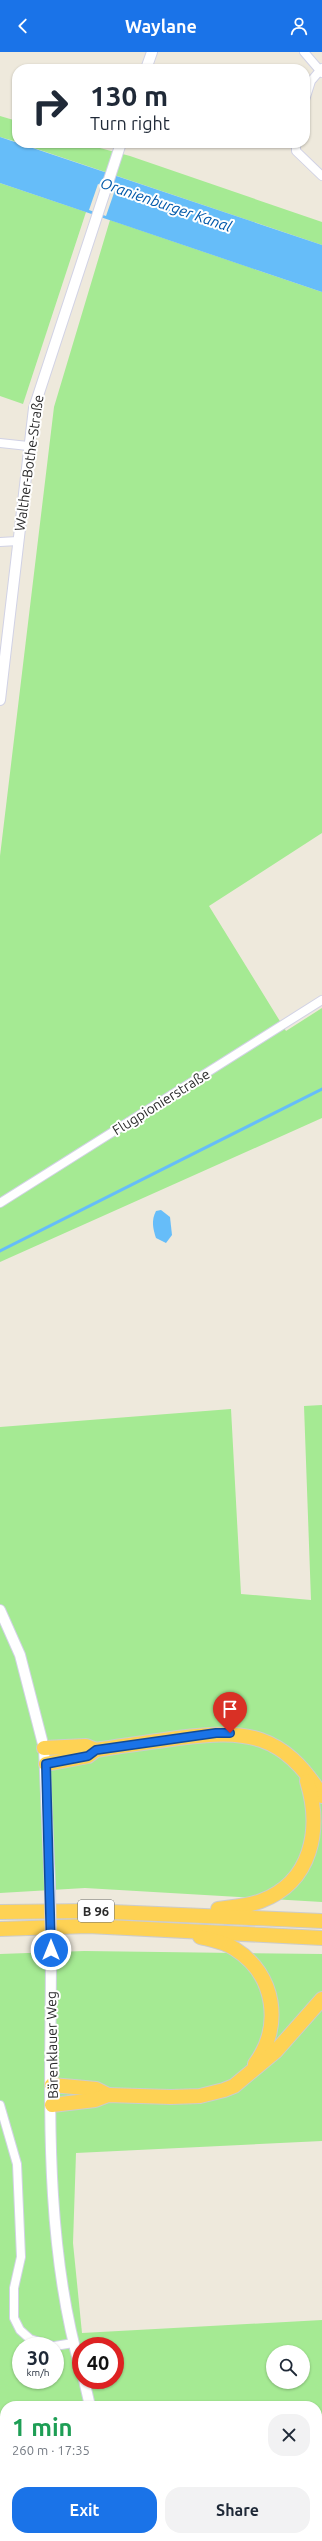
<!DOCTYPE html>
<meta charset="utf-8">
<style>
:root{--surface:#fff;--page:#f2f2f3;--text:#1f2937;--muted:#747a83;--accent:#1a73e8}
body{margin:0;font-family:Ubuntu,sans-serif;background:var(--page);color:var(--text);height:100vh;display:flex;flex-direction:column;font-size:15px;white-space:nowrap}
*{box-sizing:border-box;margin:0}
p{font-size:13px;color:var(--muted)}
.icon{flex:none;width:22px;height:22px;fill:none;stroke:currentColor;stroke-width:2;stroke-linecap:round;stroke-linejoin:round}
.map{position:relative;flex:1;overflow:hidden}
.panel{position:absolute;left:0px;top:2349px;width:322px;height:140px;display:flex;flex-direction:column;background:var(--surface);border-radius:16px 16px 0 0;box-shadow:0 1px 3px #0004}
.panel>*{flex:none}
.guide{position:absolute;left:12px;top:12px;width:298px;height:84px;border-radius:16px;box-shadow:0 1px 3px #0004;background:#fff;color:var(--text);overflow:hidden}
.controls{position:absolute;left:266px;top:2293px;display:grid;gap:8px}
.controls a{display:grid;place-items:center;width:44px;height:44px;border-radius:50%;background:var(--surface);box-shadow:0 1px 3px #0004;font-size:20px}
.speed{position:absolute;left:12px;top:2285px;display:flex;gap:8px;font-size:20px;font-weight:700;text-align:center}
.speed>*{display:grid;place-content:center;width:52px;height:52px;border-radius:50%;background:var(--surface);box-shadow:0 1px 3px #0004;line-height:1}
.speed small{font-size:10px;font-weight:400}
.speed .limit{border:6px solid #d22;background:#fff;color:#111}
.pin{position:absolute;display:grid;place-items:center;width:34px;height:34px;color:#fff;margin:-41px -17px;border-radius:50% 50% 50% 0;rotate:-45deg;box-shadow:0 0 4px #0007}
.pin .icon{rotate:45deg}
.me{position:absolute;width:44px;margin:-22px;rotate:0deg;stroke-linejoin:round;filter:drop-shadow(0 0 3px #0008)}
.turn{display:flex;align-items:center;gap:14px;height:84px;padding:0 12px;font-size:18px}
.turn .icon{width:52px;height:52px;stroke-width:2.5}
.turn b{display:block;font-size:28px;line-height:34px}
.round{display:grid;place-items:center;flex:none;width:42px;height:42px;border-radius:16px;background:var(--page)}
.summary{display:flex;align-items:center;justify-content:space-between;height:68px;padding:0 12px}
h1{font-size:24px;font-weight:700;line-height:30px;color:#1e9e55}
.primary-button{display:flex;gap:8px;margin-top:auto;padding:8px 12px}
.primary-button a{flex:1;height:46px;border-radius:16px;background:var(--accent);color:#fff;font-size:16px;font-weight:700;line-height:46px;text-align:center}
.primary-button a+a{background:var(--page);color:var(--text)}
header{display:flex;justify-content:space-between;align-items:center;height:52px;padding:0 12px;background:var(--accent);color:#fff;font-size:18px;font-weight:700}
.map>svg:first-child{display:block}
</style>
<header><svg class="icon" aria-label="back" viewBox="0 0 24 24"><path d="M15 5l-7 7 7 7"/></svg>Waylane<svg class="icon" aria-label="person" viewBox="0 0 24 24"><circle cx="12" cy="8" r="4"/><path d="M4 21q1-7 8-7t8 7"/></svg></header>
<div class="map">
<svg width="322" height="2489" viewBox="0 0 322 2489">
<rect width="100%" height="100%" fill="#eee9dc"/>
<g fill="#a5ea93" fill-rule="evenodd">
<polygon points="0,64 17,69 17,90 0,85"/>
<polygon points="19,91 81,91 130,104 322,170 322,193"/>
<polygon points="0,131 86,160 23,352 0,344"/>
<polygon points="110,168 322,240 322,781 209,854 286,979 322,956 322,1066 0,1210 0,804 54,355"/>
<polygon points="322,1353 322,1850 85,1836 0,1841 0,1375 231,1357 241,1542 311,1548 304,1354"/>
<path d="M 84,1899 L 322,1902 L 322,2089 L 76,2101 L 73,2191 L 82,2281 L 322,2268 L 322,2362 L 317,2362 L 317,2354 L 5,2354 L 5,2484 L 176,2484 L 177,2489 L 0,2489 L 0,1902 ZM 21,2294 L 55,2294 L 55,2328 L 21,2328 ZM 81,2294 L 115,2294 L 115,2328 L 81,2328 ZM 273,2300 L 303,2300 L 303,2330 L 273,2330 Z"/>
</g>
<g fill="#66bdf9">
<polygon points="0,85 322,193 322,240 0,131"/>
<path d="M 161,1158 L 170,1165 L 172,1183 L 166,1191 L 156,1186 C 153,1177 151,1168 156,1159 Z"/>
</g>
<polygon fill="#eee9dc" points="98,132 115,138 106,164 89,158"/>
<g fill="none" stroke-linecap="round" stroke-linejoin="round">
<polyline stroke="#66bdf9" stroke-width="3" points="0,1199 322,1037"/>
<g stroke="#d1d2e5" stroke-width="10">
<g id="minor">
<polyline points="304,0 322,21"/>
<polyline points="305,48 311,29 322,16"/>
<polyline points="296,91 296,99 322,124"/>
<polyline points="0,391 28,394"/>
<polyline points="0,490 18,489"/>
<polyline points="0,1151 322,948"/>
<polyline points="0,2053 17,2112 21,2205 14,2236 14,2266 20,2278 30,2287 53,2294"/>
<polyline points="55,2294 73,2291"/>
</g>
</g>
<g stroke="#d1d2e5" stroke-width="12">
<g id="tertiary">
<polyline points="146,17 152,0"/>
<polyline points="0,648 34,356 121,91"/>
<polyline points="0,1558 20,1603 44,1696 50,1834"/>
<path d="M 51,1898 C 51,2038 42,2183 81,2319"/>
<polyline points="84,2328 90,2354"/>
<polyline points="58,2489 62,2484"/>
</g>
</g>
<g stroke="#ccc" stroke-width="16">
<g id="trunk">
<polyline points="44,1696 86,1694 96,1698"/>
<path d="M 46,1712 L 88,1704 L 96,1698 L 102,1697 C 127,1693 152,1690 178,1686 C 246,1677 283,1681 322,1744"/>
<path d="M 218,1857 C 232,1855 248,1854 261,1849 C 312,1830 322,1777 307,1729"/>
<polyline points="0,1860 89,1859 322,1869"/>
<polyline points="0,1877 88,1874 322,1886"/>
<path d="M 200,1885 C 212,1888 225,1890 235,1897 C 275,1922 283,1974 255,2012"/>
<polyline points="52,2033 96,2037 108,2043"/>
<polyline points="52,2053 95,2048 108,2043 171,2045 200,2044 224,2038 234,2034 276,1999 322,1947"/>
</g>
</g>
<use href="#minor" stroke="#fff" stroke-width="8"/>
<use href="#tertiary" stroke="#fff" stroke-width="10"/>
<use href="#trunk" stroke="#fed254" stroke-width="14"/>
<g stroke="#d1d2e5" stroke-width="12" stroke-linecap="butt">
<polyline id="tertiary-bridge" points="50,1834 51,1898"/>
</g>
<use href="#tertiary-bridge" stroke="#fff" stroke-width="10"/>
</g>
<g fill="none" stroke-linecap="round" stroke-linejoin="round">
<g stroke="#114b97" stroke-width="10">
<polyline id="route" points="51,1898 46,1712 88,1704 96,1698 216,1681 230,1681"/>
</g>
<use href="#route" stroke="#1a73e8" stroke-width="7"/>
</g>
<g text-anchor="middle" stroke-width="4" stroke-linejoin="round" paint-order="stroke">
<rect fill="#fff" stroke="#6b6b6b" stroke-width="1" x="78" y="1848" width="36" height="22" rx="3"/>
<g font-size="13" font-weight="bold" fill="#2b2b2b">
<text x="96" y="1864">B 96</text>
</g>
<g font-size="14" fill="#2b2b2b" stroke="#fff">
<text transform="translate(29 411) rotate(-82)" y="5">Walther-Bothe-Straße</text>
<text transform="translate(161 1050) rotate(-32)" y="5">Flugpionierstraße</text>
<text transform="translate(52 1993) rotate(-91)" y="5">Bärenklauer Weg</text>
</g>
<g font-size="15" font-style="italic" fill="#0158a9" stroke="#fff">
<text transform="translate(166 153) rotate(19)" y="5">Oranienburger Kanal</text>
</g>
</g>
</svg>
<div class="controls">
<a><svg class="icon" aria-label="search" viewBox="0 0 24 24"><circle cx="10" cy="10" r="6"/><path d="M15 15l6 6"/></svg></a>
</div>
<div class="speed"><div>30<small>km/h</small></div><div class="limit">40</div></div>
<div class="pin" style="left:230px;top:1681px;background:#d93025"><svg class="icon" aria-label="arrive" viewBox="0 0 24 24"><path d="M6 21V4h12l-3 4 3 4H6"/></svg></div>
<svg class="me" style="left:51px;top:1898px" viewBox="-20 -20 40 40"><circle r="17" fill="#1a73e8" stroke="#fff" stroke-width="3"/><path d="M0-11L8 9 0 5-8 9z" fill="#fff"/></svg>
<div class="guide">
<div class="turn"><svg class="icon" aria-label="right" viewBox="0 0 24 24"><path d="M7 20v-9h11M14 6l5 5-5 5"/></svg><div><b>130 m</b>Turn right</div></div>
</div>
<section class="panel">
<div class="summary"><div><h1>1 min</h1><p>260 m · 17:35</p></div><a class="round"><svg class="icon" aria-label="close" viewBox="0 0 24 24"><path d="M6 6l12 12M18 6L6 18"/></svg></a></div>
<div class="primary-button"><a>Exit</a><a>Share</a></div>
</section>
</div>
